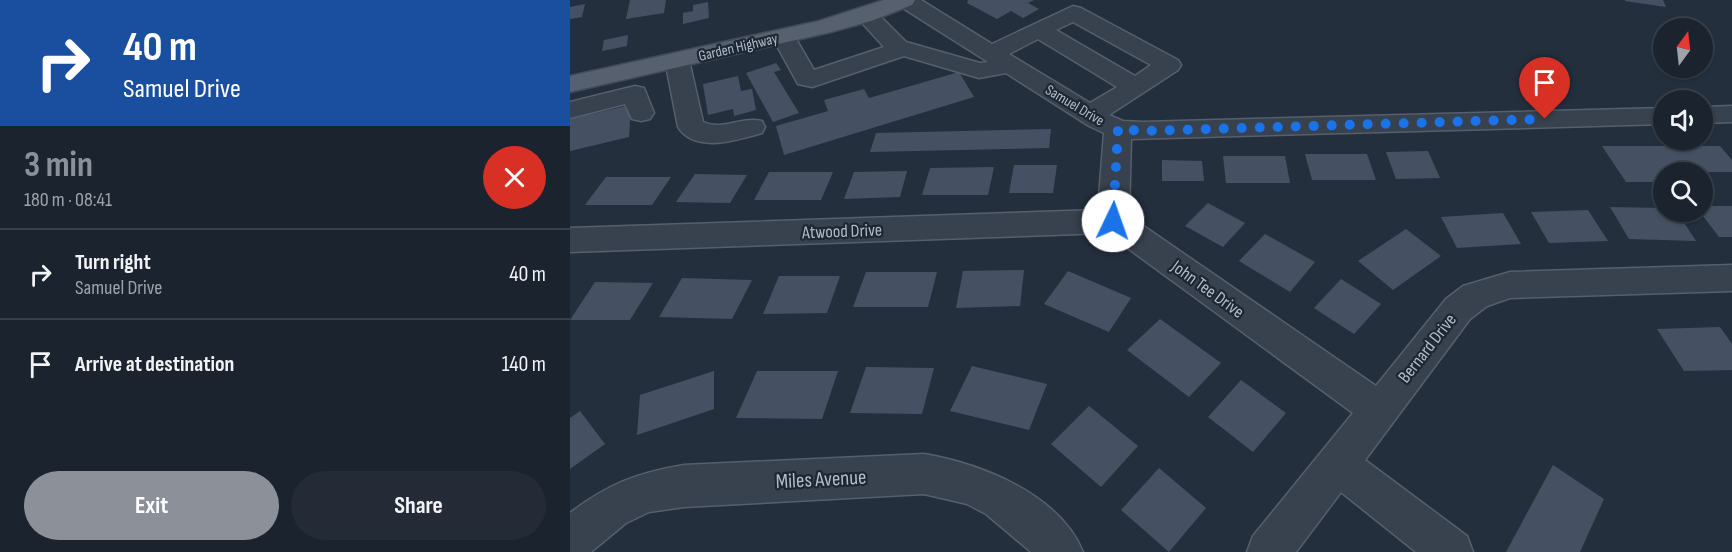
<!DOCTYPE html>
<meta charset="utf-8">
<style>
:root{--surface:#1b232e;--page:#242b36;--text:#f1f3f6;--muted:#a0a4aa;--line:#39404a;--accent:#8c9099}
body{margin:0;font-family:"Sofia Sans Condensed",sans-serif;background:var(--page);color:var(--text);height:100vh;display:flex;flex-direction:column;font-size:22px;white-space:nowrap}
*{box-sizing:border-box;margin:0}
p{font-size:20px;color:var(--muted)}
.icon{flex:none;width:33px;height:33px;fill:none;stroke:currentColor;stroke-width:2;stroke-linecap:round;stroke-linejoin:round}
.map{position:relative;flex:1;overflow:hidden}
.panel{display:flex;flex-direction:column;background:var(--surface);width:570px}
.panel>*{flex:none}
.top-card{background:#1a4fa0;color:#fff;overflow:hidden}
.needle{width:39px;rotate:15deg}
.controls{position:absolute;left:1083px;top:18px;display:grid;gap:12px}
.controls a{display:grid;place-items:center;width:60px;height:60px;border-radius:50%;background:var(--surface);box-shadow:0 2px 4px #0004,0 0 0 2px var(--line);font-size:30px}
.pin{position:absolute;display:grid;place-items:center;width:51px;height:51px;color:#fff;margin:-62px -26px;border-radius:50% 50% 50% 0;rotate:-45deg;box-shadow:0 0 6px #0007}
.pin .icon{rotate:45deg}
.me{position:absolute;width:66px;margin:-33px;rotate:3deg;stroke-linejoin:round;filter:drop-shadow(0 0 4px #0008)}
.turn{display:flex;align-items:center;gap:21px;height:126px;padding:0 24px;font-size:27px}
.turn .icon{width:78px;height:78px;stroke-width:2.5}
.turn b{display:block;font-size:42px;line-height:51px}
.round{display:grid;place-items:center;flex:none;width:63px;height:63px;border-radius:32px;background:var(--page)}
.summary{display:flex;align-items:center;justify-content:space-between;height:102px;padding:0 24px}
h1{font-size:36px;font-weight:700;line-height:45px;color:var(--accent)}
.primary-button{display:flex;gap:12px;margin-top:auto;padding:12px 24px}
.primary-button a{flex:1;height:69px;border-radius:36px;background:var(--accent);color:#fff;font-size:24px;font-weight:700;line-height:69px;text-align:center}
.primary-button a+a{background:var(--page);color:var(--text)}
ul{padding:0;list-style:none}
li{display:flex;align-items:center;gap:18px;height:90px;padding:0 24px;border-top:2px solid var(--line)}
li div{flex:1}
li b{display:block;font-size:22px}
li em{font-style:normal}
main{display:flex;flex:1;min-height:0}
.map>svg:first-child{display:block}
</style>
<main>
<section class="panel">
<div class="top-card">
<div class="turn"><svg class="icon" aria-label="right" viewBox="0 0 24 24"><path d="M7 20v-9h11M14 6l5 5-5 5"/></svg><div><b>40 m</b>Samuel Drive</div></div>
</div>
<div class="summary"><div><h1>3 min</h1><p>180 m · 08:41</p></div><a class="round" style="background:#d93025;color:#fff"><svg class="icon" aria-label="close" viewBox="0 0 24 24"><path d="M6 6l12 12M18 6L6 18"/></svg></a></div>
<ul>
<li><svg class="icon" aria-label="right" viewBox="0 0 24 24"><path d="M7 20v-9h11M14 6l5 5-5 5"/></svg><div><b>Turn right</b><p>Samuel Drive</p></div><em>40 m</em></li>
<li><svg class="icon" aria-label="arrive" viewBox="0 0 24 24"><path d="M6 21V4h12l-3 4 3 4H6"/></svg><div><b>Arrive at destination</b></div><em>140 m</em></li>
</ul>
<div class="primary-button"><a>Exit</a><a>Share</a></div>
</section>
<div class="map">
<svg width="1162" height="552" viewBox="0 0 1162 552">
<rect width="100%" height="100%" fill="#242f3e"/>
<g fill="#455162">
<polygon points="60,0 96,0 94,13 56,19"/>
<polygon points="398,0 464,0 458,3 469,9 453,18 441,11 427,19 397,3"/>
<polygon points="1055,0 1093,0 1096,7 1055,1"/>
<polygon points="138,2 139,18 113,24 113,13 123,11 123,5"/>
<polygon points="15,4 12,17 0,19 0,7"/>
<polygon points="58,35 57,46 32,51 34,40"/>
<polygon points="206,63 211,70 204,72 229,113 203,122 176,73"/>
<polygon points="389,72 404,97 214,155 206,126 258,111 254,100 294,89 299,98"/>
<polygon points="168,76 171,91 182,89 186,110 164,116 163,109 138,115 133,84"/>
<polygon points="61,105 59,137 0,151 0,119"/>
<polygon points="481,129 479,148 300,152 306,133"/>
<polygon points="1032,146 1150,146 1162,160 1162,172 1094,172 1094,182 1056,182"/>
<polygon points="858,151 870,178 826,179 816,152"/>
<polygon points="735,154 797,154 806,180 742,180"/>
<polygon points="653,156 715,156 720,183 656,183"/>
<polygon points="592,160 632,161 634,181 592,181"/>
<polygon points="444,165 487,165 483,193 439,193"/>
<polygon points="424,167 418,195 352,195 360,168"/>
<polygon points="337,171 330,197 274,199 284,172"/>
<polygon points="199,172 263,172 251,200 184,200"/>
<polygon points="125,174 177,175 160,203 106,202"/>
<polygon points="36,177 101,177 82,205 15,205"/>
<polygon points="638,203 675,223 653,247 615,226"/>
<polygon points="1132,206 1162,206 1162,237 1149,237 1130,212 1132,212"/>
<polygon points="1040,207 1094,208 1094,212 1107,212 1126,241 1059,239"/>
<polygon points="1018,210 1038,241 979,243 961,212"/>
<polygon points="933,213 951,244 887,248 871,217"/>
<polygon points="836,229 871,256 823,290 788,261"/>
<polygon points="695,234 745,262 720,292 669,261"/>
<polygon points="454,270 450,306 386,308 393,271"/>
<polygon points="498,271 561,298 539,332 474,304"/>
<polygon points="296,272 367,272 358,307 283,307"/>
<polygon points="209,276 270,276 257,313 193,314"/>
<polygon points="112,278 182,280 162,319 89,317"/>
<polygon points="771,279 811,304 784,334 744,308"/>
<polygon points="25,282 83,283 60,320 0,320"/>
<polygon points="590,319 651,363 619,397 557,350"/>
<polygon points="1150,327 1162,344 1162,370 1114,371 1087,329"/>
<polygon points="402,366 477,384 459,430 380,411"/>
<polygon points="296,367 364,368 352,414 280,413"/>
<polygon points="144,371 144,409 67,435 70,395"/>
<polygon points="187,371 268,371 252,419 166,418"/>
<polygon points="671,380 716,413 683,452 638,417"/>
<polygon points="519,406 568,446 531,487 481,444"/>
<polygon points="10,411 35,444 0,469 0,418"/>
<polygon points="983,465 1034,499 1010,552 936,552"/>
<polygon points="589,468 636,508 599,552 551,510"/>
</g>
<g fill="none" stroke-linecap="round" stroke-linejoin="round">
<g stroke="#565f6c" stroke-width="3">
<g id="minor">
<path d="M 325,0 L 351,0 L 422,44 L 503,6 L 511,8 L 608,60 L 611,65 L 608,70 L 539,115 L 553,121 L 573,122 L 1094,108 L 1094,124 L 561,139 L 559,216 L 806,386 L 876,299 L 893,286 L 940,272 L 1162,265 L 1162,291 L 940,298 L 917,306 L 900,319 L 795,460 L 897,536 L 903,552 L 846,552 L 771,492 L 726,552 L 677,552 L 683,536 L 783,413 L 537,233 L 0,252 L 0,228 L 528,210 L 534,133 L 519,126 L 436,73 L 409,78 L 334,56 L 251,84 L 242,87 L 228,84 L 202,37 L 206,32 L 214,30 L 222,32 L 244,70 L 314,47 L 285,15 L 288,10 L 296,8 L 304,10 L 336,42 L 410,63 L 418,62 L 328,5 ZM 503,22 L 581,65 L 565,76 L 486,30 ZM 468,39 L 547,87 L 520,103 L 439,54 Z"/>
<path d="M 107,53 L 116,55 L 119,60 L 133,122 C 152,131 172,116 192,121 L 195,127 L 192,133 C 167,140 125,154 108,127 L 95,60 L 98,55 Z"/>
<polygon points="65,86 74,88 84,113 80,119 71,121 62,119 55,104 0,118 0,102"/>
<polygon points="1162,106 1162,122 1132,123 1132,107"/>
<path d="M 354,454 C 412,464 489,494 513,552 L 461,552 L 416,514 L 397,504 L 354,494 L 114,507 L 79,512 L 56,523 L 21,552 L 0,552 L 0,513 C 38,484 67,473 114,465 Z"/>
</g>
</g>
<g stroke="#414a57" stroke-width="3">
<polygon id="major" points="314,0 345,0 342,5 301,21 261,32 0,92 0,76 249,21"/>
</g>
<use href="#minor" fill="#38414e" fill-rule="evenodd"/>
<use href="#major" fill="#56606e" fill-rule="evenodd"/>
</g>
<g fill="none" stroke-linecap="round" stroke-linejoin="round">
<polyline stroke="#1a73e8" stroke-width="10" stroke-dasharray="0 18" points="543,221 548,129 573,131 975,119"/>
</g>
<g text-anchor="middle" stroke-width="4.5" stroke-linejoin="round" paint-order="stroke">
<g font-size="15" fill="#b4bcc9" stroke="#1d2633">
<text transform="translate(168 47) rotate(-13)" y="5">Garden Highway</text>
<text transform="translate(505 105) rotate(31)" y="5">Samuel Drive</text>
</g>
<g font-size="18" fill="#b4bcc9" stroke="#1d2633">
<text transform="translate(272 231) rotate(-2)" y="6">Atwood Drive</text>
<text transform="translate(638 289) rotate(36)" y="6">John Tee Drive</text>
<text transform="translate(857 348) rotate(-52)" y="6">Bernard Drive</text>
</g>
<g font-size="21" fill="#b4bcc9" stroke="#1d2633">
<text transform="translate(251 479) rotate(-3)" y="7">Miles Avenue</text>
</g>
</g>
</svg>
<div class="controls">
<a><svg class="needle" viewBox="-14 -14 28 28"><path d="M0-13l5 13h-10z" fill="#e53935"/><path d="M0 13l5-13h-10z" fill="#a0a4aa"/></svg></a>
<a><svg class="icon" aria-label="sound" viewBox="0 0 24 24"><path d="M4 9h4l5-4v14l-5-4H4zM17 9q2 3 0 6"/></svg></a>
<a><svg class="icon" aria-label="search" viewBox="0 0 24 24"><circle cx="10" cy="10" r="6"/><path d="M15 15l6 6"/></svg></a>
</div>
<div class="pin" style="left:975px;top:119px;background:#d93025"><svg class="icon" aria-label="arrive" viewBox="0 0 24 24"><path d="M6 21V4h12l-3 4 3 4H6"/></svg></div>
<svg class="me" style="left:543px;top:221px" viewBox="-20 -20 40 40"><circle r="19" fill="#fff"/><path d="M0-13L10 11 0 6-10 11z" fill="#1a73e8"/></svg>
</div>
</main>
